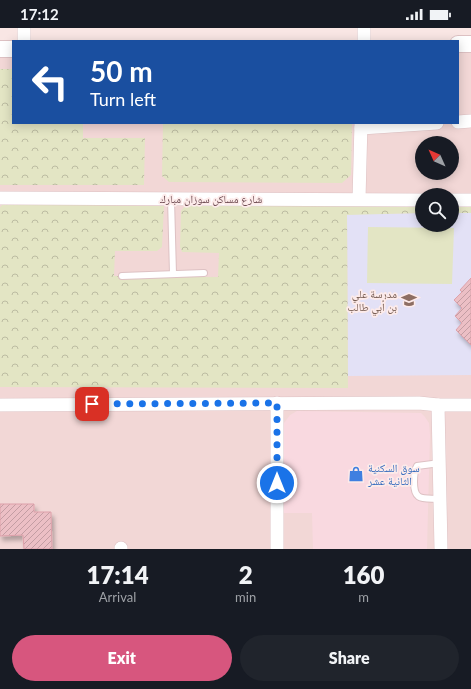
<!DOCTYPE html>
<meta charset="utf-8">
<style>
:root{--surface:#171b24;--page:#20242c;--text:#f1f3f6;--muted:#9ea1a6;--accent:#d7567e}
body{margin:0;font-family:Lato,"Noto Naskh Arabic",sans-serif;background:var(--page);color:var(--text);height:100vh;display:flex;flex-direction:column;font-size:15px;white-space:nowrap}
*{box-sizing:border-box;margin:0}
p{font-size:13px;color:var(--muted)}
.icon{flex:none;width:22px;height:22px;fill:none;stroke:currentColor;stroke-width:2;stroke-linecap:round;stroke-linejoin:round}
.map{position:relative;height:521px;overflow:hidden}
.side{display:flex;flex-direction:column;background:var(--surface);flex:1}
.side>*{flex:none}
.hud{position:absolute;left:12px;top:12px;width:447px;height:84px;border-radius:0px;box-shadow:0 2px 10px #0003;background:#1a4fa0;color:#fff;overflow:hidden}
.needle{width:26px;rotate:315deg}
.tools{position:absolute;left:415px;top:108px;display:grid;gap:8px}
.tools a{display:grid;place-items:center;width:44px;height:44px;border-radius:50%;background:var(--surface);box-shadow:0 2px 10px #0003;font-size:20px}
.pin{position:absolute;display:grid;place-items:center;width:34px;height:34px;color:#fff;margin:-17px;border-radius:8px;box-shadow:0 2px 6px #0006}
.me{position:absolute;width:44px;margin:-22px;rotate:0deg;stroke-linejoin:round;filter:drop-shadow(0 0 3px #0008)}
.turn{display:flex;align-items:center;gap:14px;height:84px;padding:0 12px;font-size:18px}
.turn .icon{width:52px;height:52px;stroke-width:2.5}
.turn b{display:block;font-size:28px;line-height:34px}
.eta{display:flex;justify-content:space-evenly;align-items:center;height:68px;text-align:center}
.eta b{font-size:24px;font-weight:800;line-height:28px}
.action{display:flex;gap:8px;margin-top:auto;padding:8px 12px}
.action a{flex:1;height:46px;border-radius:24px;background:var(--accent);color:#fff;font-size:16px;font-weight:800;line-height:46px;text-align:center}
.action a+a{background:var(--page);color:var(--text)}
.status{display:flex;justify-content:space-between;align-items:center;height:28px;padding:0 20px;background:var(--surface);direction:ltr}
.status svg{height:11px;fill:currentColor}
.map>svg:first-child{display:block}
</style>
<div class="status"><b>17:12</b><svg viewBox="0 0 49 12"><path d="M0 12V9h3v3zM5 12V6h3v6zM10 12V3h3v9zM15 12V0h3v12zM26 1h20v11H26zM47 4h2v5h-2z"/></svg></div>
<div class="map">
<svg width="471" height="521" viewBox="0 0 471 521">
<defs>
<pattern id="park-crowns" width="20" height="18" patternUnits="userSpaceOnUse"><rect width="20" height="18" fill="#e3e5c4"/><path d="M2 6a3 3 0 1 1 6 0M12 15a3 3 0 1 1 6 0" fill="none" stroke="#bcbca2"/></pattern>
<pattern id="building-hatch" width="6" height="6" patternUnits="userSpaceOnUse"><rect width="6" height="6" fill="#ecbfc5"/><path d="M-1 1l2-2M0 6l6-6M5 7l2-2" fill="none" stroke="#c39da3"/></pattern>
<filter id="shadow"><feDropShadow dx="2.5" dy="4.5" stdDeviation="2" flood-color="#0004"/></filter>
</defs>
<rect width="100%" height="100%" fill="#f9e6e4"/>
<path fill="#f2d7d6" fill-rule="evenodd" d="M 0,12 L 107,13 L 13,13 L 13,95 L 458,95 L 458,17 L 471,17 L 471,521 L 0,521 ZM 422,115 L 452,115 L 452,145 L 422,145 ZM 422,167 L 452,167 L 452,197 L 422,197 Z"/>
<polygon fill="#f9d9e0" points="297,383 421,385 425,389 429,395 430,407 427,521 313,521 312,485 283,485 284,395 290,387"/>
<polygon fill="#e3e1f6" points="422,185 422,197 452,197 452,185 471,185 471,347 348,348 347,186"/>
<g fill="url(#park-crowns)">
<polygon points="0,41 13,41 13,95 83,95 83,110 145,110 144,157 0,157"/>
<polygon points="163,95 352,95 351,147 342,155 169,154 162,148"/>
<polygon points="471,174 471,185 452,185 452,175"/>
<polygon points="422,175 422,185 347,187 348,360 0,359 0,179 3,176 164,178 162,219 157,223 115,223 114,248 218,249 219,225 182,224 180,219 181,183 185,178"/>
</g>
<polygon fill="#e3e5c4" points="368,199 454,200 452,256 367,255"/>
<g fill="url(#building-hatch)" stroke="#dda1aa" filter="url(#shadow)">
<polygon points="471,250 471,317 456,302 462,295 455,288 462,280 454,272 462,264 460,262"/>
<polygon points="0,476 34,476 34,484 51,484 52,521 24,521 23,507 0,508"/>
</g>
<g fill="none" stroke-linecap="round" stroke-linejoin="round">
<g stroke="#ddc1c3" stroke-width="8">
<g id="service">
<polyline points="171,171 173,246"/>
<polyline points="122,248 204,245"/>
<path d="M 440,471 C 423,470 414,474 414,454 C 414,448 414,443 417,438 L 440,435"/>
</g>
</g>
<g stroke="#ddc1c3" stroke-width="14">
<g id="minor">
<polyline points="24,13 24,0"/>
<polyline points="364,13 364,0"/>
<polyline points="458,94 471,93"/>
<polyline points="361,100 437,95"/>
<polyline points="0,170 422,172"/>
<polyline points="359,171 361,95"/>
<polyline points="452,172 471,172"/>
<polyline points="277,375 277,521"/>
<polyline points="0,377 419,375 438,377 441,521"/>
<polyline points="438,377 471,377"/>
<polyline points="121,521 121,520"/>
</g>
</g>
<g stroke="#ddc1c3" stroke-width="18">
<g id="tertiary">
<polyline points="458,16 471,16"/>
<polyline points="0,21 13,21"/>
</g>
</g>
<use href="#service" stroke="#fff" stroke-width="6"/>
<use href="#minor" stroke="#fff" stroke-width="13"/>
<use href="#tertiary" stroke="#fff" stroke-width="16"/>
</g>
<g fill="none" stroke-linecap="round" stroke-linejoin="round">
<polyline stroke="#1a73e8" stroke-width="7" stroke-dasharray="0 12.6" points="92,376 277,375 277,455"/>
</g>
<defs>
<g id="school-bare" transform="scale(1.2)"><path d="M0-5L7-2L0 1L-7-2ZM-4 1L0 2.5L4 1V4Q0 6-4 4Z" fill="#8d6e63" stroke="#fdebea" stroke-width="2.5" paint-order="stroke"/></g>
<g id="shop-bare" transform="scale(1.2)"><path d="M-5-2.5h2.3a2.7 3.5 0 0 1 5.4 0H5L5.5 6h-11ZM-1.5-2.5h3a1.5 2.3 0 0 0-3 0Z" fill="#3f7fe0" stroke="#fdebea" stroke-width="2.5" paint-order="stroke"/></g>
</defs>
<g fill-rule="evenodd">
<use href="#school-bare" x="409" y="272"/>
<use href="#shop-bare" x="356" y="446"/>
</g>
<g text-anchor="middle" stroke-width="3.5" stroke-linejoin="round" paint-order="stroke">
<g font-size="11" fill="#6f4d53" stroke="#fdebea">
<text x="211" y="175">شارع مساكن سوزان مبارك</text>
</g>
<g font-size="11" fill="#785e54" stroke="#fdebea" text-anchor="end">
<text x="397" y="270">مدرسة علي<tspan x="397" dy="13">بن أبي طالب</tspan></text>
</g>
<g font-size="11" fill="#366cbe" stroke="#fdebea" text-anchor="start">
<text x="368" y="444">سوق السكنية<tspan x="368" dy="13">الثانية عشر</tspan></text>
</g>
</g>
</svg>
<div class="tools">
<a><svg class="needle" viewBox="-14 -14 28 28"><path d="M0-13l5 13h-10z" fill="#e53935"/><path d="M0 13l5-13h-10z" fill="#9ea1a6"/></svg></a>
<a><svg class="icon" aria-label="search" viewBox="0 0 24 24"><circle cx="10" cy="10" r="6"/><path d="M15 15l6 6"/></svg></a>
</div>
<div class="pin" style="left:92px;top:376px;background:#d93025"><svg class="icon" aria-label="arrive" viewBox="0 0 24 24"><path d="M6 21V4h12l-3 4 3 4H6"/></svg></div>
<svg class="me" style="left:277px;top:455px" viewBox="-20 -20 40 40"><circle r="17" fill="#1a73e8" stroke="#fff" stroke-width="3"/><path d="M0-11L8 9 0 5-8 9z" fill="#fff"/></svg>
<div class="hud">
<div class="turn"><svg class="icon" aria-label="left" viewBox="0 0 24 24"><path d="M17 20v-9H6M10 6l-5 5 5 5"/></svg><div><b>50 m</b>Turn left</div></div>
</div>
</div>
<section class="side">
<div class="eta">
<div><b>17:14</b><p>Arrival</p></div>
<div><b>2</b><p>min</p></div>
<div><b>160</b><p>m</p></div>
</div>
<div class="action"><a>Exit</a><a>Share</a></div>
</section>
